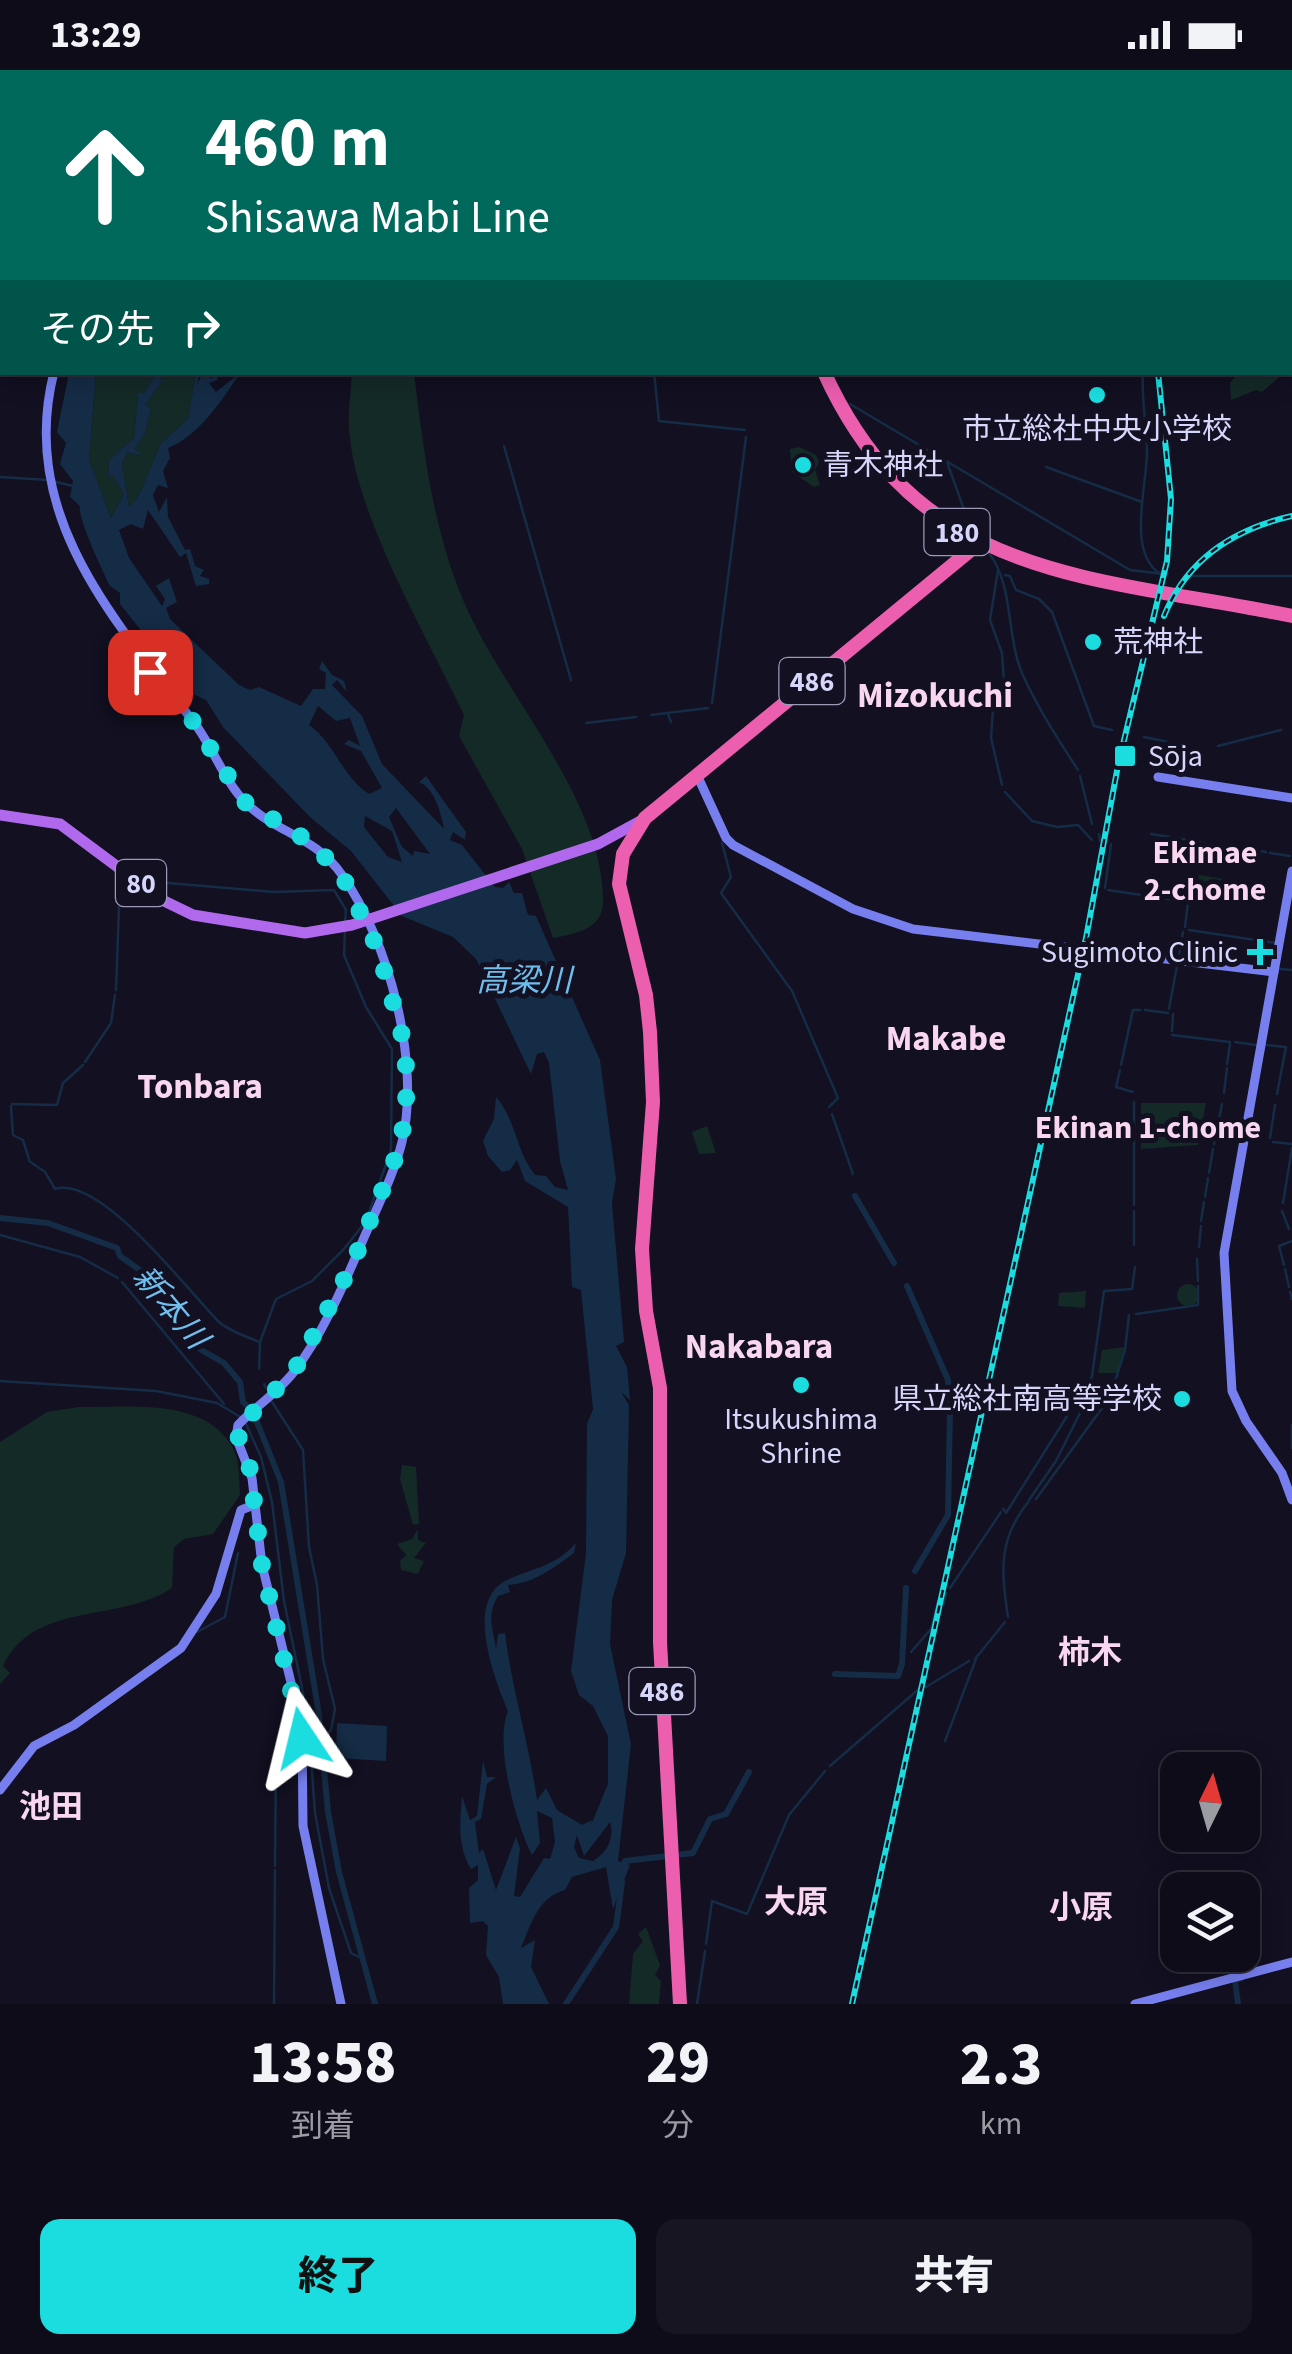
<!DOCTYPE html>
<html lang="ja">
<meta charset="utf-8">
<style>
:root{--surface:#0e0c19;--page:#171522;--text:#f1f3f6;--muted:#9b9ba2;--line:#2e2c38;--accent:#1bdde0}
body{margin:0;font-family:"Source Sans 3","Noto Sans JP",sans-serif;background:var(--page);color:var(--text);height:100vh;display:flex;flex-direction:column;font-size:38px;white-space:nowrap}
*{box-sizing:border-box;margin:0}
p{font-size:32px;color:var(--muted)}
.icon{flex:none;width:55px;height:55px;fill:none;stroke:currentColor;stroke-width:2;stroke-linecap:round;stroke-linejoin:round}
.map{position:relative;height:1934px;overflow:hidden}
.drawer{display:flex;flex-direction:column;background:var(--surface);flex:1}
.drawer>*{flex:none}
.hud{position:absolute;left:0px;top:0px;width:1292px;height:305px;box-shadow:0 5px 25px #0003,0 0 0 2px var(--line);background:#00695c;color:#fff;overflow:hidden}
.needle{width:65px;rotate:5deg}
.buttons{position:absolute;left:1160px;top:1682px;display:grid;gap:20px}
.buttons a{display:grid;place-items:center;width:100px;height:100px;border-radius:20px;background:var(--surface);box-shadow:0 5px 25px #0003,0 0 0 2px var(--line);font-size:50px}
.pin{position:absolute;display:grid;place-items:center;width:85px;height:85px;color:#fff;margin:-42px;border-radius:20px;box-shadow:0 5px 15px #0006}
.me{position:absolute;width:110px;margin:-55px;rotate:350deg;stroke-linejoin:round;filter:drop-shadow(0 0 8px #0008)}
.turn{display:flex;align-items:center;gap:35px;height:210px;padding:0 40px;font-size:45px}
.turn .icon{width:130px;height:130px;stroke-width:2.5}
.turn b{display:block;font-size:70px;line-height:85px}
.then{display:flex;align-items:center;height:95px;padding:0 40px;background:#0003;gap:20px;font-size:38px}
.eta{display:flex;justify-content:space-evenly;align-items:center;height:170px;text-align:center}
.eta b{font-size:60px;font-weight:800;line-height:70px}
.action{display:flex;gap:20px;margin-top:auto;padding:20px 40px}
.action a{flex:1;height:115px;border-radius:20px;background:var(--accent);color:#111;font-size:40px;font-weight:800;line-height:115px;text-align:center}
.action a+a{background:var(--page);color:var(--text)}
.status{display:flex;justify-content:space-between;align-items:center;height:70px;padding:0 50px;background:var(--surface);direction:ltr}
.status svg{height:28px;fill:currentColor}
.map>svg:first-child{display:block}
</style>
<div class="status"><b>13:29</b><svg viewBox="0 0 49 12"><path d="M0 12V9h3v3zM5 12V6h3v6zM10 12V3h3v9zM15 12V0h3v12zM26 1h20v11H26zM47 4h2v5h-2z"/></svg></div>
<div class="map">
<svg width="1292" height="1934" viewBox="0 0 1292 1934">
<rect width="100%" height="100%" fill="#121021"/>
<g fill="#142a27">
<polygon points="96,303 157,304 144,323 138,323 134,368 109,390 108,406 113,406 124,424 111,448 89,390"/>
<polygon points="162,303 196,303 188,349 161,373 139,425 129,437 122,394 127,382 141,386 135,379 145,363 151,338 145,335 161,313"/>
<path d="M 352,303 L 414,303 C 424,384 434,470 470,545 C 511,632 604,734 603,832 C 603,859 575,864 553,868 L 522,779 L 459,666 L 464,645 C 427,566 353,442 349,357 C 348,339 351,320 352,303 Z"/>
<polygon points="1238,303 1278,303 1279,307 1262,322 1256,320 1231,330 1230,313"/>
<polygon points="799,377 816,385 819,392 815,400 820,415 814,417 792,402 790,379"/>
<polygon points="1199,805 1224,809 1219,833 1195,830"/>
<polygon points="1141,1033 1206,1033 1198,1075 1141,1079"/>
<polygon points="707,1056 716,1083 699,1084 692,1062"/>
<circle cx="1188" cy="1225" r="11"/>
<polygon points="1086,1221 1085,1238 1058,1236 1059,1223"/>
<polygon points="1124,1277 1118,1303 1098,1303 1102,1280"/>
<path d="M 78,1337 C 128,1338 204,1326 233,1378 C 240,1391 239,1411 240,1425 L 213,1464 L 184,1469 L 174,1477 L 172,1518 C 120,1553 33,1531 3,1596 L 10,1603 L 0,1614 L 0,1372 L 47,1342 Z"/>
<polygon points="402,1395 416,1397 419,1454 413,1455 400,1409"/>
<polygon points="418,1459 418,1470 426,1473 414,1488 424,1491 418,1504 401,1500 400,1491 406,1485 397,1474 412,1469"/>
<polygon points="646,1857 660,1895 655,1905 661,1911 659,1934 629,1934 633,1884 643,1871 638,1864"/>
</g>
<g fill="#152c46" fill-rule="evenodd">
<path d="M 69,303 L 96,303 L 89,390 L 111,448 L 124,424 L 113,406 L 108,407 L 109,390 L 134,368 L 138,323 L 144,323 L 157,303 L 162,303 L 161,313 L 145,335 L 151,338 L 145,363 L 135,379 L 142,386 L 127,382 L 122,394 L 129,437 L 139,425 L 161,373 L 188,349 L 196,303 L 200,303 L 197,314 L 203,303 L 211,303 L 210,309 L 218,304 L 217,310 L 209,313 L 216,322 L 240,303 C 222,330 199,366 168,378 L 170,388 L 163,401 L 168,418 L 158,415 L 153,425 L 159,442 L 167,427 L 168,447 L 185,480 L 190,479 L 195,496 L 204,500 L 200,506 L 209,509 L 209,514 L 196,516 L 186,483 L 180,487 L 148,440 L 143,459 L 131,454 L 119,460 L 129,488 L 162,536 L 165,529 L 156,516 L 169,508 L 177,532 L 166,538 L 170,549 L 239,615 L 250,620 L 259,617 L 301,636 L 313,619 L 325,619 L 326,603 L 319,599 L 322,591 L 332,605 L 344,611 L 347,622 L 337,610 L 332,615 L 362,646 L 382,694 L 444,759 C 441,743 435,719 419,712 L 426,706 L 466,762 L 465,770 L 453,762 L 450,770 L 462,775 L 495,817 L 503,818 L 509,812 L 514,823 L 522,823 L 528,845 L 536,846 L 600,990 L 616,1109 L 612,1133 L 624,1272 L 616,1276 L 627,1297 L 630,1330 L 621,1322 L 629,1335 L 626,1483 L 612,1530 L 610,1574 L 631,1674 L 618,1791 L 630,1795 L 613,1839 L 606,1797 L 572,1807 L 565,1820 C 538,1827 531,1854 521,1878 L 535,1870 L 531,1897 L 549,1934 L 503,1934 L 499,1907 L 486,1885 L 488,1856 L 483,1851 L 470,1853 L 469,1818 L 478,1810 L 478,1795 L 471,1799 C 457,1776 460,1751 462,1726 L 470,1750 L 477,1746 L 483,1691 L 487,1707 L 496,1707 L 487,1714 L 481,1749 L 475,1752 L 479,1783 L 483,1779 L 496,1820 L 516,1767 L 520,1778 L 514,1826 L 520,1827 L 544,1788 L 550,1789 L 555,1772 L 552,1748 L 537,1741 L 540,1773 L 532,1785 C 519,1761 493,1677 508,1641 C 494,1608 464,1530 507,1510 C 533,1498 556,1496 576,1473 L 574,1483 C 552,1499 534,1513 508,1515 L 510,1522 L 498,1526 C 486,1548 493,1556 496,1579 L 498,1564 L 505,1563 C 512,1620 529,1673 537,1730 L 546,1718 L 557,1740 L 582,1755 L 592,1750 L 591,1755 L 608,1714 L 608,1666 L 593,1636 L 579,1625 L 571,1601 L 586,1483 L 587,1354 L 593,1339 L 581,1220 L 572,1217 L 568,1137 L 525,1111 L 517,1090 L 510,1100 L 502,1102 L 488,1086 L 483,1071 L 494,1049 L 496,1027 C 517,1051 515,1080 535,1105 L 546,1106 L 555,1117 L 568,1120 L 560,1091 L 549,993 L 544,982 L 537,984 L 531,1004 L 476,889 L 453,867 L 402,846 L 351,781 L 310,747 L 223,657 L 206,630 L 191,623 L 120,534 L 120,523 L 110,516 C 103,502 77,447 80,436 L 70,427 L 73,411 L 60,394 L 66,373 L 57,362 ZM 318,636 L 336,651 L 350,648 L 360,676 L 349,670 L 344,674 L 361,681 L 382,718 L 369,724 C 342,707 335,673 309,655 ZM 396,738 L 430,784 L 414,781 L 413,786 L 402,777 L 389,747 ZM 365,746 L 392,761 L 402,792 L 388,787 L 364,757 ZM 610,1752 C 615,1768 607,1783 593,1791 L 579,1788 L 574,1777 L 577,1765 L 584,1786 Z"/>
<polygon points="337,1653 387,1656 386,1691 336,1688"/>
</g>
<g fill="none" stroke-linecap="round" stroke-linejoin="round">
<g stroke="#152c46" stroke-width="2.5">
<polyline points="1182,0 1182,2"/>
<polyline points="726,2 726,0"/>
<polyline points="730,2 730,0"/>
<polyline points="654,302 659,351 745,360"/>
<path d="M 1143,302 C 1141,330 1147,355 1147,382 C 1147,416 1127,481 1159,503"/>
<polyline points="850,334 1130,500 1163,504"/>
<polyline points="504,376 571,610"/>
<polyline points="947,392 971,459"/>
<polyline points="1046,397 1142,432"/>
<polyline points="0,407 48,410"/>
<polyline points="56,412 73,416"/>
<path d="M 989,483 C 1014,516 1006,565 1022,603 C 1037,637 1058,669 1078,700"/>
<polyline points="998,500 990,550 1002,583 1004,612 993,639 991,668 1002,715"/>
<polyline points="1005,505 1010,506 1016,520 1039,529 1052,542 1094,656 1112,660"/>
<polyline points="1191,506 1292,506"/>
<polyline points="712,633 746,367"/>
<polyline points="668,644 671,652"/>
<polyline points="651,645 708,638"/>
<polyline points="586,653 636,647"/>
<polyline points="1144,667 1183,675 1185,680"/>
<polyline points="1218,676 1281,660"/>
<polyline points="1080,706 1092,754"/>
<polyline points="1005,722 1032,751 1057,757 1078,755 1092,770"/>
<polyline points="1099,764 1100,771"/>
<polyline points="1151,764 1200,772"/>
<polyline points="722,773 731,807 721,823 792,921 838,1028 829,1037"/>
<polyline points="1204,773 1266,782"/>
<polyline points="1270,783 1290,786"/>
<polyline points="145,811 274,822 334,820 346,840 345,853"/>
<polyline points="1105,818 1111,774"/>
<polyline points="1108,820 1188,832 1185,857"/>
<polyline points="1189,860 1276,873"/>
<polyline points="1179,886 1183,862"/>
<polyline points="1280,899 1292,900"/>
<polyline points="116,920 120,809 127,810"/>
<polyline points="1169,939 1177,896"/>
<polyline points="1145,940 1168,943"/>
<polyline points="1172,961 1173,944"/>
<polyline points="1172,965 1230,972"/>
<polyline points="1235,972 1256,975"/>
<polyline points="1266,975 1286,977 1277,1024"/>
<polyline points="85,992 111,953 115,925"/>
<polyline points="1227,994 1230,974"/>
<polyline points="1121,995 1133,940 1140,940"/>
<polyline points="1120,1000 1116,1017 1133,1022"/>
<polyline points="1224,1023 1227,998"/>
<polyline points="1134,1032 1134,1135"/>
<polyline points="12,1034 57,1035 63,1013 83,995"/>
<polyline points="11,1036 13,1065 23,1070 29,1089"/>
<polyline points="832,1044 853,1104"/>
<polyline points="1270,1068 1275,1035"/>
<polyline points="1273,1072 1292,1074"/>
<polyline points="1214,1074 1222,1034"/>
<path d="M 29,1091 L 45,1102 L 55,1119 C 101,1105 189,1222 218,1251 C 228,1261 246,1266 259,1272"/>
<polyline points="1209,1103 1213,1079"/>
<polyline points="1205,1127 1208,1108"/>
<polyline points="1283,1133 1292,1078"/>
<polyline points="1134,1141 1134,1175"/>
<polyline points="1282,1141 1289,1159"/>
<polyline points="1201,1151 1204,1132"/>
<polyline points="0,1165 80,1187 118,1208"/>
<polyline points="1199,1177 1201,1156"/>
<polyline points="1197,1189 1198,1211"/>
<polyline points="1284,1195 1279,1176 1292,1171"/>
<polyline points="1285,1199 1289,1217"/>
<polyline points="122,1212 224,1334"/>
<polyline points="1290,1222 1292,1229"/>
<polyline points="1136,1244 1198,1235 1198,1216"/>
<polyline points="259,1299 260,1272 276,1229 312,1211 344,1179 366,1151 391,1080 392,979 366,937 344,885 345,861"/>
<polyline points="0,1311 156,1321 217,1333 242,1348"/>
<polyline points="1091,1313 1104,1221 1132,1219 1135,1197"/>
<polyline points="264,1314 266,1318"/>
<polyline points="272,1332 303,1380 309,1477 317,1515 323,1589 335,1639 331,1660 322,1671"/>
<polyline points="246,1354 261,1387 272,1432 284,1531 308,1647 315,1743 329,1818 351,1883 361,1888"/>
<polyline points="1292,1355 1292,1378"/>
<polyline points="1036,1429 1110,1327 1125,1280 1129,1245"/>
<polyline points="1029,1430 1056,1391 1092,1319"/>
<polyline points="1003,1439 1005,1441"/>
<polyline points="1006,1443 1091,1308"/>
<polyline points="950,1518 1001,1442"/>
<path d="M 1008,1547 C 1001,1500 998,1469 1029,1431"/>
<polyline points="197,1562 225,1547 238,1483"/>
<polyline points="903,1582 904,1582"/>
<polyline points="911,1582 931,1559 938,1531 944,1533 946,1523"/>
<polyline points="975,1589 1005,1552"/>
<polyline points="926,1617 969,1591"/>
<polyline points="945,1671 976,1589"/>
<polyline points="830,1696 920,1618"/>
<polyline points="275,1796 276,1690"/>
<polyline points="706,1874 712,1831 747,1844 789,1745 825,1701"/>
<polyline points="274,1934 275,1800"/>
<polyline points="697,1934 705,1881"/>
</g>
<g stroke="#152c46" stroke-width="6">
<polyline points="855,1126 894,1193"/>
<polyline points="0,1148 48,1153 117,1178 120,1186 155,1211 164,1232 198,1278 224,1293 240,1312 243,1332 253,1342 281,1412 319,1645 328,1742 339,1802 375,1934"/>
<polyline points="907,1216 948,1310 950,1339 948,1445 915,1501"/>
<polyline points="835,1604 898,1606 902,1594 906,1518"/>
<polyline points="624,1800 625,1791 693,1783 710,1749 726,1744 749,1702"/>
<polyline points="566,1934 616,1857 622,1812"/>
<polyline points="1238,1934 1235,1910 1242,1908"/>
</g>
<g stroke="#777fef" stroke-width="9">
<polyline points="207,2 209,0"/>
<path d="M 54,302 C 18,443 112,548 193,651 C 213,677 224,711 246,733 C 276,763 315,766 342,805 C 389,871 421,993 402,1072 C 393,1108 374,1143 360,1177 C 342,1219 321,1267 293,1303 C 277,1323 255,1337 238,1355 L 236,1367 L 252,1408 L 262,1495 L 302,1657 L 303,1756 L 341,1934"/>
<polyline points="697,705 726,768 733,775 853,839 913,859 1274,902"/>
<polyline points="1158,707 1292,728"/>
<polyline points="1292,801 1224,1183 1232,1321 1246,1351 1282,1403 1292,1430"/>
<polyline points="0,1720 34,1676 74,1655 181,1578 216,1524 241,1440 254,1435"/>
<polyline points="1135,1934 1292,1892"/>
</g>
<polyline stroke="#b069ed" stroke-width="11" points="0,745 60,754 162,830 193,845 305,863 352,855 598,774 644,749"/>
<g stroke="#ec5eae" stroke-width="14">
<polyline points="712,0 713,2"/>
<path d="M 824,302 C 920,513 1093,505 1292,546"/>
<polyline points="680,1934 660,1572 660,1318 646,1241 642,1179 653,1032 650,962 646,925 619,814 623,784 645,748 978,474"/>
</g>
<g stroke="#1bdde0" stroke-width="6">
<g id="rail">
<polyline points="1190,0 1191,2"/>
<path d="M 1164,546 C 1187,489 1234,459 1292,446"/>
<polyline points="1120,687 1167,491 1171,429 1158,302"/>
<polyline points="852,1934 1086,868 1119,690"/>
</g>
</g>
<use href="#rail" stroke="#121021" stroke-width="2.5" stroke-dasharray="8" stroke-linecap="butt"/>
</g>
<g fill="none" stroke-linecap="round" stroke-linejoin="round">
<polyline stroke="#1bdde0" stroke-width="18" stroke-dasharray="0 32.4" points="150,602 192,650 245,732 310,772 341,803 378,879 405,976 407,1020 401,1074 352,1195 294,1301 236,1360 250,1399 262,1495 302,1668"/>
</g>
<g fill="#1bdde0" stroke="#121021" stroke-width="4">
<circle cx="1097" cy="325" r="10"/>
<circle cx="803" cy="395" r="10"/>
<circle cx="1093" cy="572" r="10"/>
<rect x="1113" y="674" width="24" height="24" rx="5"/>
<path d="M1255 867h10v10h10v10h-10v10h-10v-10h-10v-10h10z"/>
<circle cx="801" cy="1315" r="10"/>
<circle cx="1182" cy="1329" r="10"/>
</g>
<g text-anchor="middle" stroke-width="10" stroke-linejoin="round" paint-order="stroke">
<g fill="#121021" stroke="#9b9ab9" stroke-width="2.5">
<rect x="924.5" y="439" width="65" height="46" rx="8"/>
<rect x="779.5" y="588" width="65" height="46" rx="8"/>
<rect x="116" y="790" width="50" height="46" rx="8"/>
<rect x="629.5" y="1598" width="65" height="46" rx="8"/>
</g>
<g font-size="28" font-weight="bold" fill="#d6d5fa">
<text x="957" y="472">180</text>
<text x="812" y="621">486</text>
<text x="141" y="823">80</text>
<text x="662" y="1631">486</text>
</g>
<g font-size="30" fill="#d6d5fa" stroke="#121021" text-anchor="start">
<text x="1097" y="369" text-anchor="middle">市立総社中央小学校</text>
<text x="823" y="405">青木神社</text>
<text x="1113" y="582">荒神社</text>
<text x="1148" y="696">Sōja</text>
<text x="1238" y="892" text-anchor="end">Sugimoto Clinic</text>
<text x="1162" y="1339" text-anchor="end">県立総社南高等学校</text>
<text x="801" y="1359" text-anchor="middle">Itsukushima<tspan x="801" dy="34">Shrine</tspan></text>
</g>
<g font-size="32" font-weight="bold" fill="#fad7f0" stroke="#121021">
<text x="1205" y="793">Ekimae<tspan x="1205" dy="37">2-chome</tspan></text>
<text x="1148" y="1068">Ekinan 1-chome</text>
<text x="1090" y="1593">柿木</text>
<text x="51" y="1747">池田</text>
<text x="796" y="1843">大原</text>
<text x="1081" y="1848">小原</text>
</g>
<g font-size="32" font-style="italic" fill="#6fbeee" stroke="#121021">
<text x="524" y="921">高梁川</text>
<text transform="translate(171 1237) rotate(50)" y="11">新本川</text>
</g>
<g font-size="35" font-weight="bold" fill="#fad7f0" stroke="#121021">
<text x="935" y="637">Mizokuchi</text>
<text x="946" y="980">Makabe</text>
<text x="200" y="1028">Tonbara</text>
<text x="759" y="1288">Nakabara</text>
</g>
</g>
</svg>
<div class="buttons">
<a><svg class="needle" viewBox="-14 -14 28 28"><path d="M0-13l5 13h-10z" fill="#e53935"/><path d="M0 13l5-13h-10z" fill="#9b9ba2"/></svg></a>
<a><svg class="icon" aria-label="layers" viewBox="0 0 24 24"><path d="M12 4l9 5-9 5-9-5zM3 14l9 5 9-5"/></svg></a>
</div>
<div class="pin" style="left:150px;top:602px;background:#d93025"><svg class="icon" aria-label="arrive" viewBox="0 0 24 24"><path d="M6 21V4h12l-3 4 3 4H6"/></svg></div>
<svg class="me" style="left:302px;top:1668px" viewBox="-20 -20 40 40"><path d="M0-17L14 15 0 8-14 15z" fill="#1bdde0" stroke="#fff" stroke-width="4"/></svg>
<div class="hud">
<div class="turn"><svg class="icon" aria-label="ahead" viewBox="0 0 24 24"><path d="M12 20V5M6 11l6-6 6 6"/></svg><div><b>460 m</b>Shisawa Mabi Line</div></div>
<div class="then">その先<svg class="icon" aria-label="right" viewBox="0 0 24 24"><path d="M7 20v-9h11M14 6l5 5-5 5"/></svg></div>
</div>
</div>
<section class="drawer">
<div class="eta">
<div><b>13:58</b><p>到着</p></div>
<div><b>29</b><p>分</p></div>
<div><b>2.3</b><p>km</p></div>
</div>
<div class="action"><a>終了</a><a>共有</a></div>
</section>
